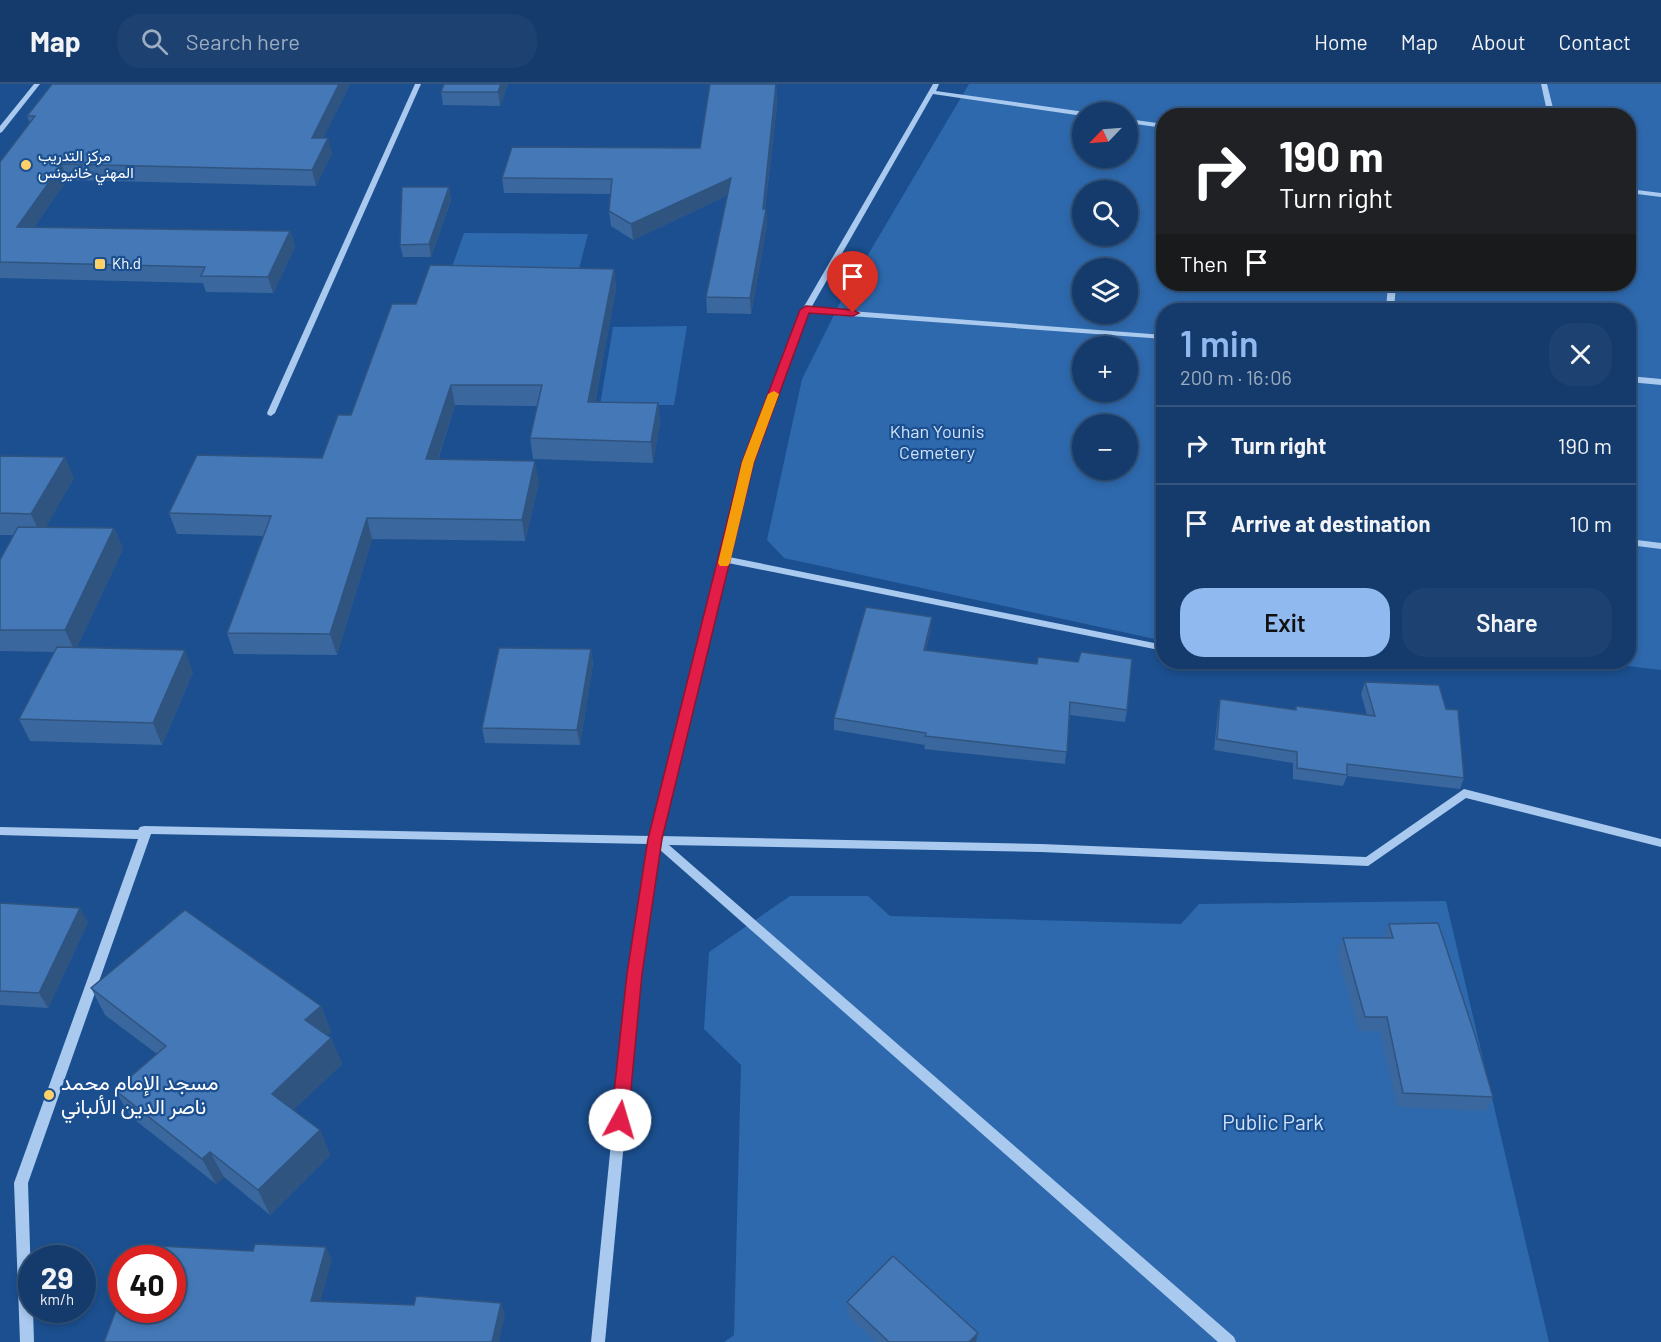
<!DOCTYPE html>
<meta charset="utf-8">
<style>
:root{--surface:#143b6b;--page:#1d4271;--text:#f1f3f6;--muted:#9dadc1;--line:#33557e;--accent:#90b9f0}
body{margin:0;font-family:Barlow,Vazirmatn,sans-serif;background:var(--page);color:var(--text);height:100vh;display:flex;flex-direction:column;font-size:22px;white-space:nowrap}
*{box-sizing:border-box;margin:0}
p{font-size:20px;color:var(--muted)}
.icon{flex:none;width:33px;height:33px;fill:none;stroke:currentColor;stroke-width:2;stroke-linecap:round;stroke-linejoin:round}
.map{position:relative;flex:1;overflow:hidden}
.details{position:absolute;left:1156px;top:219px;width:480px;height:366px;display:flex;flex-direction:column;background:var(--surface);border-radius:24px;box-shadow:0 3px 9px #0003,0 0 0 2px var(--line)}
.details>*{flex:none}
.hud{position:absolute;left:1156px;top:24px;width:480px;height:183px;border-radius:24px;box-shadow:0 3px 9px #0003,0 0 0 2px var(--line);background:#202124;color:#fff;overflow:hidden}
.needle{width:39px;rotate:245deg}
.tools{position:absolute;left:1072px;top:18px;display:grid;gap:12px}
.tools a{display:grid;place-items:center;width:66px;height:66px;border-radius:50%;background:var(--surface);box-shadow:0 3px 9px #0003,0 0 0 2px var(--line);font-size:30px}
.speed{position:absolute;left:18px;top:1161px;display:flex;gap:12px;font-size:30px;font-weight:700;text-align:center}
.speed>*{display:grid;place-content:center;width:78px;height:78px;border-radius:50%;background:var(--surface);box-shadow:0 3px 9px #0003,0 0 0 2px var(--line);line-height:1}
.speed small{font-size:15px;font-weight:400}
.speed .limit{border:9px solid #d22;background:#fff;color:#111}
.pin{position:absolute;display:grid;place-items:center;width:51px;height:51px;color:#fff;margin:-62px -26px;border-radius:50% 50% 50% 0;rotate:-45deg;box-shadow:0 0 6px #0007}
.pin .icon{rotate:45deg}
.me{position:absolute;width:66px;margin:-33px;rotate:6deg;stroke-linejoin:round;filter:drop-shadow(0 0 4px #0008)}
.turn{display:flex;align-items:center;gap:21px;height:126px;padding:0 24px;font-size:27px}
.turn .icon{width:78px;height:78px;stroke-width:2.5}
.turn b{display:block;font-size:42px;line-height:51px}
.then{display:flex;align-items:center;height:57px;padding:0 24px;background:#0003;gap:12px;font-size:22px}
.round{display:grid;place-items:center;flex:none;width:63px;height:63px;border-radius:24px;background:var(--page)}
.head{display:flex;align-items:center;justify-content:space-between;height:102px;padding:0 24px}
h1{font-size:36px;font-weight:600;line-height:45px;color:var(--accent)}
.primary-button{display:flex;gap:12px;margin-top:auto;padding:12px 24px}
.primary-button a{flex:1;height:69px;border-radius:24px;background:var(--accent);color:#111;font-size:24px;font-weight:600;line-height:69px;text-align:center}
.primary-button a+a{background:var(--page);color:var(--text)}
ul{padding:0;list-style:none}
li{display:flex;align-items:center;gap:18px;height:78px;padding:0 24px;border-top:2px solid var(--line)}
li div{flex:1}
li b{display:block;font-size:22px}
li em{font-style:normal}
header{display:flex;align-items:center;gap:36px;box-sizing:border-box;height:84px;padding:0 30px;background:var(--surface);border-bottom:2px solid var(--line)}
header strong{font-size:28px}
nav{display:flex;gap:33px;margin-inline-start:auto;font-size:21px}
.search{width:420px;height:54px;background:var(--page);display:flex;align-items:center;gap:15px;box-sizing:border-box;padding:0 21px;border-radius:24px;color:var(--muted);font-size:22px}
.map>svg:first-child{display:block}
</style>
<header>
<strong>Map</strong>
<div class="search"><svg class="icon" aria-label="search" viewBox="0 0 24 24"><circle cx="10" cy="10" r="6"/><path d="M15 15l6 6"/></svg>Search here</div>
<nav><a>Home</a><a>Map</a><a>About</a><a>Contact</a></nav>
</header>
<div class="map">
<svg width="1661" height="1258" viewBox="0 0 1661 1258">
<rect width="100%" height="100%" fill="#1b4f8f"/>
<g fill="#2e69ad" fill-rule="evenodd">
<path d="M 969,0 L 1661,0 L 1661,586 L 1595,578 L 1629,578 L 1629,226 L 1164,226 L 1164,557 L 784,474 L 767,456 L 802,295 L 843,213 ZM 1083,28 L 1128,28 L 1128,74 L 1083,74 ZM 1164,32 L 1629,32 L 1629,200 L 1164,200 ZM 1083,106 L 1128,106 L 1128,152 L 1083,152 ZM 1083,184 L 1128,184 L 1128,230 L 1083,230 ZM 1083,262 L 1128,262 L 1128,308 L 1083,308 ZM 1083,340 L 1128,340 L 1128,386 L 1083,386 Z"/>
<polygon points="464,149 588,150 579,185 452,183"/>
<polygon points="687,242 674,321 600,321 613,243"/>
<polygon points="790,812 868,812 890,832 1181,840 1199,820 1446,817 1549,1258 724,1258 734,1251 741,981 704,945 709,868"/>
</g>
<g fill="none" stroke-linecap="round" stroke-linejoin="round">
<g fill="#a9c9ee" fill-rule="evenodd">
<polygon points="34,0 40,0 2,48 0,49 0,42"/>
<polygon points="415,0 421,0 275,329 271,332 268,331 267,329"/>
<polygon points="933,0 939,0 936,7 1085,28 1083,28 1083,32 933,10 811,224 1164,251 1164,255 809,229 752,377 729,473 1164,561 1164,567 728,479 661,752 1041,760 1366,773 1464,705 1661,755 1661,763 1466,714 1368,782 1041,768 669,761 1234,1253 1236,1258 1218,1258 659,765 640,890 605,1258 591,1258 628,890 648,760 151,750 28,1099 32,1226 33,1226 34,1258 20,1258 14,1099 138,755 0,751 0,743 138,746 140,743 144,742 650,752 744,377 802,226"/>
<polygon points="1541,0 1547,0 1555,32 1548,32"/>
<polygon points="1128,35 1164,40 1164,44 1128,39"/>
<polygon points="1629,105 1661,109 1661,113 1629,109"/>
<polygon points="1388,200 1396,200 1394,226 1386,226"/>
<polygon points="1629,292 1661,295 1661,301 1629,298"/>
<polygon points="1629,455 1661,459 1661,465 1629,461"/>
</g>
</g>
<g fill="#3a679d">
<polygon points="52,0 350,0 323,54 332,69 316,102 67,96 34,143 290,147 295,163 273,209 206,208 203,199 0,194 0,78 30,39 27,32"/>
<polygon points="508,0 500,22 443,21 441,8"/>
<polygon points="776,0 777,21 765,125 766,125 767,140 751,230 707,229 706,213 728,111 633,156 611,142 609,127 610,110 504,109 502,94 700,64"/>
<polygon points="449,103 451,116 431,173 403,173 400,161"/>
<polygon points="614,185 616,205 595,318 658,319 660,339 653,379 533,375 530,354 537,322 455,321 438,376 539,398 525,457 372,455 337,571 234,570 227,549 263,452 177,450 169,429 322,374 351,331 416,220"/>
<polygon points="0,372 74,394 45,443 114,444 123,465 77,563 193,588 162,661 30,657 19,635 54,568 0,567 0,476 13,451 0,451"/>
<polygon points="931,545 926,566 1127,626 1125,638 1070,631 1065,680 924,665 925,661 834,646 834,634"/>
<polygon points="591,565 593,580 580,661 485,659 482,644"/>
<polygon points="1365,598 1464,694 1460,705 1347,692 1343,702 1293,695 1293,679 1214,666 1218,626 1220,615 1295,626 1296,622 1367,631 1361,610"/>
<polygon points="0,819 88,838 48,924 0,921"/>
<polygon points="1389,840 1493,1013 1485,1027 1397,1023 1380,947 1359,947 1337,869 1343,854 1383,854"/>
<polygon points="91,904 321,922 331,948 327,951 331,954 342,980 293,1026 320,1046 330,1071 270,1131 224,1093 216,1100 130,1032 115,1006 157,970 105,931"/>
<polygon points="847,1218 978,1249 976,1258 876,1258 847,1231"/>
</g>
<g fill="#305480">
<polygon points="339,0 350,0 316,69 312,54"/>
<polygon points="501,0 508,0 500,22 498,8"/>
<polygon points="776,6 777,21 763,140 763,125"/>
<polygon points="328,54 332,69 316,102 312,86"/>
<polygon points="62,80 67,96 23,159 17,143"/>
<polygon points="731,94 732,109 633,156 631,140"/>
<polygon points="449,103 451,116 431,173 429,160"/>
<polygon points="766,125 767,140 751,230 750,214"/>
<polygon points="290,147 295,163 273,209 268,193"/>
<polygon points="614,185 616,205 591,338 588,318"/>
<polygon points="451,301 455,321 431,396 426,375"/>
<polygon points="658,319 660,339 653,379 651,358"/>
<polygon points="65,373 74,394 41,452 31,430"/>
<polygon points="535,377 539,398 525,457 522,436"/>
<polygon points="367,434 372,455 337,571 330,550"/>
<polygon points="114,444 123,465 75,568 65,546"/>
<polygon points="932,533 931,545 923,578 924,566"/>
<polygon points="591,565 593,580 580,661 577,646"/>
<polygon points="185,566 193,588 162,661 153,639"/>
<polygon points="80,824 88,838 48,924 39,909"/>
<polygon points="321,922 331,948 316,962 305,936"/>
<polygon points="331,954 342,980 283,1036 272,1010"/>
<polygon points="320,1046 330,1071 270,1131 258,1106"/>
<polygon points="210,1068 224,1093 216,1100 202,1075"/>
<polygon points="326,1163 332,1176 317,1230 311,1217"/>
<polygon points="501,1219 505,1231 499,1258 492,1258"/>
<polygon points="978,1249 976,1258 969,1258"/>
</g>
<g fill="#4478b7" stroke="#305480" stroke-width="1.5">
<polygon points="52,0 339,0 312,54 328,54 312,86 62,80 17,143 290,147 268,193 201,192 205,183 0,178 0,78 35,32 27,32"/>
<polygon points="444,0 501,0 498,8 441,8"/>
<polygon points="710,0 776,0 763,125 766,125 750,214 706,213 731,94 631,140 609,127 612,95 502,94 512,63 700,64"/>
<polygon points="402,103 449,103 429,160 400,161"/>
<polygon points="430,181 614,185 588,318 658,319 651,358 530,354 542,301 451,301 426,375 535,377 522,436 367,434 330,550 227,549 271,432 169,429 197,371 322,374 338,331 351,331 392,220 416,220"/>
<polygon points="0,372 65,373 31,430 0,429"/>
<polygon points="18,443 114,444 65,546 0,546 0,476"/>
<polygon points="866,523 932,533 924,566 1037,580 1038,573 1078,578 1081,568 1132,575 1127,626 1070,618 1067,668 925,652 926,649 834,634"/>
<polygon points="57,563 185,566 153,639 19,635"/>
<polygon points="499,564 591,565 577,646 482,644"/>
<polygon points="1365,598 1439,601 1446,625 1458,626 1464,694 1347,680 1347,691 1297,684 1297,668 1217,655 1220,615 1296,626 1296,622 1375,632"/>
<polygon points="0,819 80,824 39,909 0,907"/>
<polygon points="185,826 321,922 305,936 331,954 272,1010 320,1046 258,1106 210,1068 202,1075 115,1006 166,962 91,904"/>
<polygon points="1438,839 1475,951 1493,1013 1403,1009 1387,933 1365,933 1343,854 1393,854 1389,840"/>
<polygon points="255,1160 326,1163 311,1217 414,1221 416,1212 501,1219 492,1258 104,1258 122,1210 122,1226 172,1226 172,1174 134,1174 139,1161 253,1167"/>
<polygon points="893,1172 978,1249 969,1258 889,1258 847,1218"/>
</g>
<polygon fill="#e11d48" stroke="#92132f" stroke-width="1.5" points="806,222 853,226 859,229 853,232 809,229 754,378 662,755 642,890 628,1036 626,1041 620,1044 614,1041 611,1036 627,890 648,755 742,378 800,226"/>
<polygon fill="#f59e0b" points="774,307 779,310 754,378 730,479 728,482 720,482 718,479 742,378 768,310"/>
<g fill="#ffd166" stroke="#1b4f8f" stroke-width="2">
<circle cx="26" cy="81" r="6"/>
<rect x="94" y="174" width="12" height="12" rx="3"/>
<circle cx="49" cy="1011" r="6"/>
</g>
<g text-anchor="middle" stroke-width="4.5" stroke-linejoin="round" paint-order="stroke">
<g font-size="15" fill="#fff" stroke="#1b4f8f" text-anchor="start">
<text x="38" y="77">مركز التدريب<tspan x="38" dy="17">المهني خانيونس</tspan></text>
<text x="112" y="185">Kh.d</text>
</g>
<g font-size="18" fill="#cfe3fa" stroke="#1b4f8f">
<text x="937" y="354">Khan Younis<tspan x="937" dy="21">Cemetery</tspan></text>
</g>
<g font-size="21" fill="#fff" stroke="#1b4f8f" text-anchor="start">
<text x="61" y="1006">مسجد الإمام محمد<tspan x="61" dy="24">ناصر الدين الألباني</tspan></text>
</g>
<g font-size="21" fill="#cfe3fa" stroke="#1b4f8f">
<text x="1273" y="1046">Public Park</text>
</g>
</g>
</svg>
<div class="tools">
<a><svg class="needle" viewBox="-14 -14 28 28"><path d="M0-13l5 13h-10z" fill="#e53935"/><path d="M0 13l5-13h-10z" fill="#9dadc1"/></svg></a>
<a><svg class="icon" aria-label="search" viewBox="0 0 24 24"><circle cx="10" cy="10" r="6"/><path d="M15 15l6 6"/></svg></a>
<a><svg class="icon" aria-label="layers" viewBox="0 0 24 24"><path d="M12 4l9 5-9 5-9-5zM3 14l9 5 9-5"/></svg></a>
<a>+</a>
<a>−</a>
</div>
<div class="speed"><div>29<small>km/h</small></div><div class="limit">40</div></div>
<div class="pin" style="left:853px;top:229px;background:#d93025"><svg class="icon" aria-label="arrive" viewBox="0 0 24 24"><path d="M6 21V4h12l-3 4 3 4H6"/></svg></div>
<svg class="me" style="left:620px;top:1036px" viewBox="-20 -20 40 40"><circle r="19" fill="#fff"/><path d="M0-13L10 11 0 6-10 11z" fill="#e11d48"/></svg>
<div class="hud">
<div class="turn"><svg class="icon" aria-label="right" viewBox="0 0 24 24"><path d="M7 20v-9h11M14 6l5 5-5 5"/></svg><div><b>190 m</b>Turn right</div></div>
<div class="then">Then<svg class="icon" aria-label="arrive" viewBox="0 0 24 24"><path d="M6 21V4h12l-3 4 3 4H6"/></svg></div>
</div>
<section class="details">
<div class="head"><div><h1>1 min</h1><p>200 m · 16:06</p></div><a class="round"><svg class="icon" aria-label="close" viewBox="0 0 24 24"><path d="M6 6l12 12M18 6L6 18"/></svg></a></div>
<ul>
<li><svg class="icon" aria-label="right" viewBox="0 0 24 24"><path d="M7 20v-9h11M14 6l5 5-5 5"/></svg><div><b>Turn right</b></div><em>190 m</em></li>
<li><svg class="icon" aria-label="arrive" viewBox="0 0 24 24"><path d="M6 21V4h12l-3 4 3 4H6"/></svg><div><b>Arrive at destination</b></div><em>10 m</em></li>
</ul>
<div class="primary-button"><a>Exit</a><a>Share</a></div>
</section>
</div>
